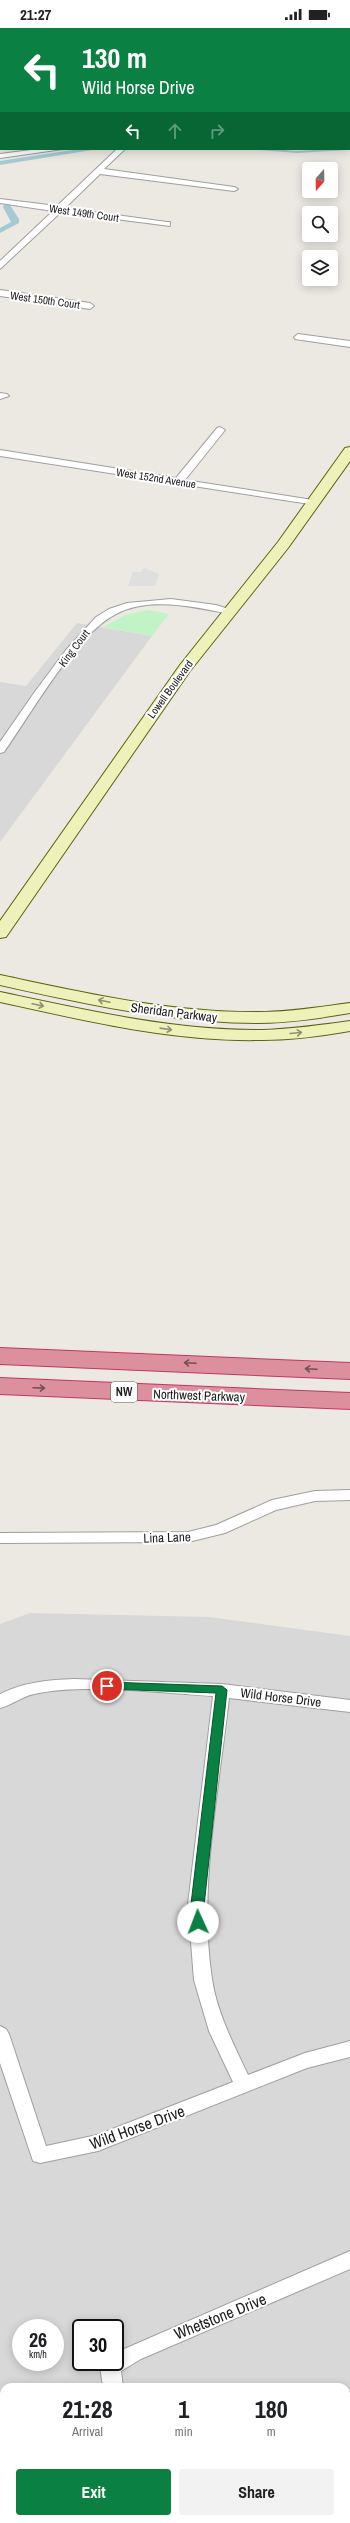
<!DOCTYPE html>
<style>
:root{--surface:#fff;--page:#f2f2f2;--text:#202124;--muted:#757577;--accent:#0b8043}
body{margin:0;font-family:"Archivo Narrow",sans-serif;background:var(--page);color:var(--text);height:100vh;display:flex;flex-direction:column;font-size:15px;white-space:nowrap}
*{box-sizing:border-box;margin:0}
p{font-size:13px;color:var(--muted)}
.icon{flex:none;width:22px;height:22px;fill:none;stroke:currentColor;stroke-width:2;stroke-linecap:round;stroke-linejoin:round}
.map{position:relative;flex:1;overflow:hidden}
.drawer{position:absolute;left:0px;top:2355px;width:350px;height:140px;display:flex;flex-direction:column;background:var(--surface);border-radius:12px 12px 0 0;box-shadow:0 2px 10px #0003}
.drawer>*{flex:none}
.hud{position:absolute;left:0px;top:0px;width:350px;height:122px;box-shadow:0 2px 10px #0003;background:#0b8043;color:#fff;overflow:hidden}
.needle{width:26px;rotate:200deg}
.buttons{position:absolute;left:302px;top:134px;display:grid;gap:8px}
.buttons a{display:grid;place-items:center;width:36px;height:36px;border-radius:4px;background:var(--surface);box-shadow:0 2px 10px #0003;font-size:20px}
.speed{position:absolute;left:12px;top:2291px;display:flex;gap:8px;font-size:20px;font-weight:700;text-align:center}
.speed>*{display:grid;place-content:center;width:52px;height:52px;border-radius:50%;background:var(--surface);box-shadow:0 2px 10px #0003;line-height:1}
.speed small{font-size:10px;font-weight:400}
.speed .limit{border:2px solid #111;border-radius:6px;background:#fff;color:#111}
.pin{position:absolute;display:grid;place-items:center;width:34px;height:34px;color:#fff;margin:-17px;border:2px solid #fff;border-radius:50%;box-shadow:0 1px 4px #0007}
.me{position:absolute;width:44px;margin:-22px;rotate:358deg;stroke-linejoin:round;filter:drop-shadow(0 0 3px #0008)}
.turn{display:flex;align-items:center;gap:14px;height:84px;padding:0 16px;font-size:18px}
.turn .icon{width:52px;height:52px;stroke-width:2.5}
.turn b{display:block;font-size:28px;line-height:34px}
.lanes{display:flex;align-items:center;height:38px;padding:0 16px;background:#0003;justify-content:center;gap:20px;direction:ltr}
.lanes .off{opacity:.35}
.eta{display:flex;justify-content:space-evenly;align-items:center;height:68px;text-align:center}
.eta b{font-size:24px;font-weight:800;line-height:28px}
.primary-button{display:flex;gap:8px;margin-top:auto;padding:8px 16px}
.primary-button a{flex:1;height:46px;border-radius:4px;background:var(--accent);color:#fff;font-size:16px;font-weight:800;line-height:46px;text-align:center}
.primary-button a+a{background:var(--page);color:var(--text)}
.status{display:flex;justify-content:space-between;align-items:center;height:28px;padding:0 20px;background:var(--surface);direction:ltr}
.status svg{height:11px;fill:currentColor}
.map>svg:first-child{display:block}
</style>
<div class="status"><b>21:27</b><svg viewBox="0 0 49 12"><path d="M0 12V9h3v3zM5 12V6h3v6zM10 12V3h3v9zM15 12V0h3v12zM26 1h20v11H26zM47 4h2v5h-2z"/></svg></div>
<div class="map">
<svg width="350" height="2495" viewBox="0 0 350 2495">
<rect width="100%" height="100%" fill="#ece9e2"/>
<g fill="#d9d8d8" fill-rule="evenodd">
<polygon points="77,595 152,608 0,814 0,654 26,658"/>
<path d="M 30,1585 L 209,1589 L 350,1608 L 350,2495 L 35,2495 L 33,2491 L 346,2491 L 346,2359 L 4,2359 L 4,2432 L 0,2424 L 0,1596 ZM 21,2300 L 55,2300 L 55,2334 L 21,2334 ZM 81,2300 L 115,2300 L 115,2334 L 81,2334 Z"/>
</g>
<polygon fill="#c2f3c7" points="148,582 169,586 152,608 103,599 125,587"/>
<polygon fill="#dfdfdf" points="144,540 159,546 155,558 128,558 133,544 141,544"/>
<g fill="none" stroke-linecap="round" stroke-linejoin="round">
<polyline stroke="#a6cad5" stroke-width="2" points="260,121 297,124 347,121"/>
<g fill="#a6cad5" fill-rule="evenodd">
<polygon points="79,121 98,121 0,137 0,133"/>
<polygon points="4,177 10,177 19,191 19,195 0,205 0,200 11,194 3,179"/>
</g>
<g stroke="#9f9f9f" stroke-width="2">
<g id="minor">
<polygon points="242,0 250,0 241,1"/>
<polygon points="39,121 63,121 0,130 0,126"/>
<polygon points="117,121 125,121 104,141 234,159 238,161 234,163 100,146 65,180 167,194 170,194 170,198 61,184 0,241 0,233 53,183 0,175 0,171 57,178"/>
<polygon points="0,262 90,275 94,278 90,281 0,268"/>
<polygon points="298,306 350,313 350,319 295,311 294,309"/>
<polygon points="0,365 7,366 9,368 0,371"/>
<polygon points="220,399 225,402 185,452 313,472 316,473 316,477 0,428 0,422 176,450 217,400"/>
<path d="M 171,571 L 216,577 L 235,583 L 230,586 C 195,579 149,568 116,586 C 75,607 31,686 4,724 L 0,725 L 0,714 L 34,665 L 66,622 L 96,589 L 109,581 L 127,575 Z"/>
<polygon points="350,1462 350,1472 315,1473 276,1482 225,1505 188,1514 0,1515 0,1505 188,1504 216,1497 272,1472 315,1463"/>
<path d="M 74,1651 L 222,1656 L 350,1672 L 350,1684 L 229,1670 C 219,1761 198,1860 212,1951 C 217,1985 234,2017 248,2047 L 305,2025 L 350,2013 L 350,2029 L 307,2040 L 98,2123 L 40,2135 L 33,2133 L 31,2127 L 0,2035 L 0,1998 L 6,2001 L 9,2006 L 46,2118 L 97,2107 L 233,2054 L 209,2003 L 194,1952 L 188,1876 L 213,1668 C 162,1665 83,1655 34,1666 C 21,1669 12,1677 0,1680 L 0,1666 C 24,1654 48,1652 74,1651 Z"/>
<polygon points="350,2223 350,2241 141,2331 121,2343 123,2359 103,2359 100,2338 102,2334 115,2334 115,2325"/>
<polygon points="150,2491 171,2491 172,2495 151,2495"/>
</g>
</g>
<g stroke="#5a6510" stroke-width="2">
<g id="secondary">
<polygon points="350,419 350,433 288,520 190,643 6,909 0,910 0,893 180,637 278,514 345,420"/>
<path d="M 0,947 C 85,965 171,985 259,984 C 290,984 320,979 350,975 L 350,985 C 320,990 290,995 259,995 C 171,995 85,976 0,957 Z"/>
<path d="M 0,964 C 86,982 174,1003 262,1002 C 292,1001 321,997 350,993 L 350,1003 C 321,1008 292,1012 262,1012 C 174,1014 86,993 0,974 Z"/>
</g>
</g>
<g stroke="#c33563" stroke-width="2">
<g id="motorway">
<polygon points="0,1320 350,1335 350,1351 0,1336"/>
<polygon points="0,1350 350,1365 350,1381 0,1366"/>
</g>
</g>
<use href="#minor" fill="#fff" fill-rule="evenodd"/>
<use href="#secondary" fill="#eef2ba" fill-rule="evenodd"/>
<use href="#motorway" fill="#dc909d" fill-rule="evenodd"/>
</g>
<defs><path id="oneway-shaft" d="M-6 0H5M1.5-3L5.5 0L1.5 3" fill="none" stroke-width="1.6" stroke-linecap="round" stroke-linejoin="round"/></defs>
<g stroke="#8f9172">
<use href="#oneway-shaft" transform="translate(104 973) rotate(-168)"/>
<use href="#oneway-shaft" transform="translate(38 977) rotate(12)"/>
<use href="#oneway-shaft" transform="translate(166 1001) rotate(8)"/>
<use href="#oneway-shaft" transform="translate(296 1005) rotate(-5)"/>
</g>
<g stroke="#725056">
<use href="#oneway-shaft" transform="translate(190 1335) rotate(-177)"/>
<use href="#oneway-shaft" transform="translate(311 1341) rotate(-177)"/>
<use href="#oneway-shaft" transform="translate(39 1360) rotate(2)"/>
</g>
<polygon fill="#0b8043" stroke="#07532c" points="107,1654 222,1658 227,1662 202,1897 194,1897 191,1876 216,1665 107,1661 102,1658"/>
<g text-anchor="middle" stroke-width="4" stroke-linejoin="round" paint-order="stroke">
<g font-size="11" fill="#1b1b1b" stroke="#fff">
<text transform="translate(84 185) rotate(8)" y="4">West 149th Court</text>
<text transform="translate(45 272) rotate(8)" y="4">West 150th Court</text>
<text transform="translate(156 450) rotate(9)" y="4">West 152nd Avenue</text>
<text transform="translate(74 620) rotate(-53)" y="4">King Court</text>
<text transform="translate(170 661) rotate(-54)" y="4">Lowell Boulevard</text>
</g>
<rect fill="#fff" stroke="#5f5f5f" stroke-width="1" x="111" y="1354" width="26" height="20" rx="3"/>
<g font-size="12" font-weight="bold" fill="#1b1b1b">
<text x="124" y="1368">NW</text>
</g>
<g font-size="13" fill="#1b1b1b" stroke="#fff">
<text transform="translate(174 984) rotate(7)" y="5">Sheridan Parkway</text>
<text transform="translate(199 1367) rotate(2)" y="5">Northwest Parkway</text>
<text transform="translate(167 1509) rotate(-2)" y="5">Lina Lane</text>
<text transform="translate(281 1669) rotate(7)" y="5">Wild Horse Drive</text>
</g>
<g font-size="16" fill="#1b1b1b" stroke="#fff">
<text transform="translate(137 2099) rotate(-20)" y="6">Wild Horse Drive</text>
<text transform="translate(220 2288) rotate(-22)" y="6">Whetstone Drive</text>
</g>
</g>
</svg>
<div class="buttons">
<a><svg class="needle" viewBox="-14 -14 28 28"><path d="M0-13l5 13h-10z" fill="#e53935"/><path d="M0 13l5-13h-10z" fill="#757577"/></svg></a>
<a><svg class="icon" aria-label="search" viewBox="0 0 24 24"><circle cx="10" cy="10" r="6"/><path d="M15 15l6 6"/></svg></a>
<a><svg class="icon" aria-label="layers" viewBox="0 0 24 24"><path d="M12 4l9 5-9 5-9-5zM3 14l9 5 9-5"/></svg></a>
</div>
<div class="speed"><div>26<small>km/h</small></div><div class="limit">30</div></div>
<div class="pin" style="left:107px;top:1658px;background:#d93025"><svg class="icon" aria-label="arrive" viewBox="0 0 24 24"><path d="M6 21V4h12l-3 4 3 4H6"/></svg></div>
<svg class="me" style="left:198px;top:1894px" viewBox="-20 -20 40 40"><circle r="19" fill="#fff"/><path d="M0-13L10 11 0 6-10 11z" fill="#0b8043"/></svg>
<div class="hud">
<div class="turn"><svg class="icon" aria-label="left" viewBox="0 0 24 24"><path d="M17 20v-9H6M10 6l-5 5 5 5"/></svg><div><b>130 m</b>Wild Horse Drive</div></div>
<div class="lanes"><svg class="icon" aria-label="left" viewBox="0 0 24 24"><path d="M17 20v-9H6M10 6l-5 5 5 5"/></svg><svg class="icon off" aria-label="ahead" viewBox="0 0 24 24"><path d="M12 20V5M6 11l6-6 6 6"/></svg><svg class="icon off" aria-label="right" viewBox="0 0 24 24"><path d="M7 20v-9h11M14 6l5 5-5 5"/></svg></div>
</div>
<section class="drawer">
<div class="eta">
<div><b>21:28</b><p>Arrival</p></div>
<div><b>1</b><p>min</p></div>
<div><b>180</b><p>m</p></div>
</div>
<div class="primary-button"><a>Exit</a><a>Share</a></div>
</section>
</div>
